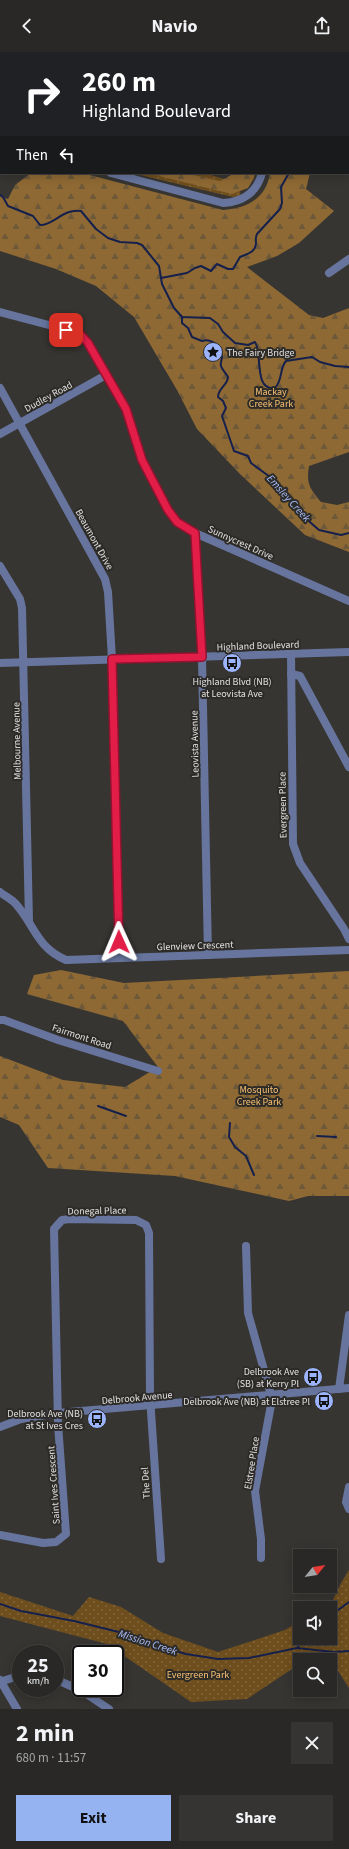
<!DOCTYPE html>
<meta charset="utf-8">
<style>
:root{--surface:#292826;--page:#353432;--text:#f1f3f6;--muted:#a5a6a7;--line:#454443;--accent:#95b2f1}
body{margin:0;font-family:"Source Sans 3",sans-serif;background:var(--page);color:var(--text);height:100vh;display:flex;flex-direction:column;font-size:15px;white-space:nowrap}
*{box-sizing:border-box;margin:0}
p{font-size:13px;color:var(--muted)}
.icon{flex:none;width:22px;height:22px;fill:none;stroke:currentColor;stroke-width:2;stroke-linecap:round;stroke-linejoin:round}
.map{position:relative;height:1657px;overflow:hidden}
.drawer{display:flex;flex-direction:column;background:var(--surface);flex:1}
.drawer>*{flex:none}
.guide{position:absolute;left:0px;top:0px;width:349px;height:122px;box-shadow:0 2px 10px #0003,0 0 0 1px var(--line);background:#202124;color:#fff;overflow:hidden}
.needle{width:26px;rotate:60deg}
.buttons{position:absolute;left:293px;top:1497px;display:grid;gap:8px}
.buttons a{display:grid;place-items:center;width:44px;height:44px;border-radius:0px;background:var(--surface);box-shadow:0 2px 10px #0003,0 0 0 1px var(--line);font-size:20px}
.speed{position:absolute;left:12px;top:1593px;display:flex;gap:8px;font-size:20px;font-weight:700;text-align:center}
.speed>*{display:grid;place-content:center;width:52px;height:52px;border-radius:50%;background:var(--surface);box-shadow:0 2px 10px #0003,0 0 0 1px var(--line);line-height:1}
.speed small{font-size:10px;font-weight:400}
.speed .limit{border:2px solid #111;border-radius:6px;background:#fff;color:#111}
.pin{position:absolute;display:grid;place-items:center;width:34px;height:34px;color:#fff;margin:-17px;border-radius:8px;box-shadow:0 2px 6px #0006}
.me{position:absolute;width:44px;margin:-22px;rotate:359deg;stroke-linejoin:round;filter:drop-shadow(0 0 3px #0008)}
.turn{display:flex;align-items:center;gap:14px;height:84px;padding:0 16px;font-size:18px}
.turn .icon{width:52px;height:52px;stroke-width:2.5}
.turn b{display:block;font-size:28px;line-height:34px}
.then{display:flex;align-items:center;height:38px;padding:0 16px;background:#0003;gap:8px;font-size:15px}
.round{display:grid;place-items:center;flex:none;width:42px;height:42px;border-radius:0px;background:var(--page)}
.summary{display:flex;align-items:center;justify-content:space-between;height:68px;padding:0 16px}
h1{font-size:24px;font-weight:700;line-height:30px}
.action{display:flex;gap:8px;margin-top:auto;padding:8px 16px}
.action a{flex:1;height:46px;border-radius:0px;background:var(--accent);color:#111;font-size:16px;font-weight:700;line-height:46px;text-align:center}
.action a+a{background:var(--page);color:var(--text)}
header{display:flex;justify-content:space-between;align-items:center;height:52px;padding:0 16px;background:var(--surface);font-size:18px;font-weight:700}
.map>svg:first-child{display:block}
</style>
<header><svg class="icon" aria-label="back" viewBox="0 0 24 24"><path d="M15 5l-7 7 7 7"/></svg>Navio<svg class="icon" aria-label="share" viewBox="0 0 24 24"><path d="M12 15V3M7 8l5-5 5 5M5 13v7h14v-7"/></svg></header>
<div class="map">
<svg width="349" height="1657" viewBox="0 0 349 1657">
<defs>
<pattern id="grass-dots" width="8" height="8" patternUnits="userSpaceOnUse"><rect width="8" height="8" fill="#6f4e1d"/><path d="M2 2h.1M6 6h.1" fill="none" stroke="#83673d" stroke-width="1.8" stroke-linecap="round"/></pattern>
<pattern id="forest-firs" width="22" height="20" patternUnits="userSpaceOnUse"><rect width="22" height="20" fill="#8e6933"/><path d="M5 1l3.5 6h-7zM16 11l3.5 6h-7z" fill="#6d583a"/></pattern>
</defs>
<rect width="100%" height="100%" fill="#373532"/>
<g fill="url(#grass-dots)">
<polygon points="132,121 205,121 239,132 241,147"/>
<polygon points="349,1518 349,1636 338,1619 330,1618 330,1608 300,1608 300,1615 295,1615 247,1647 191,1650 107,1592 0,1564 0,1540 73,1564 89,1545 121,1555 163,1581 218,1600 285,1578 300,1569 300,1586 330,1586 330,1556 321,1556 333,1548 341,1531"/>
</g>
<g fill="url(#forest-firs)">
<path d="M 31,121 L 82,121 L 223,158 C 247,156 266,147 270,121 L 310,121 L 306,137 L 334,159 L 299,191 L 277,204 L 247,215 L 309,263 L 323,266 L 349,256 L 349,400 L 309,414 C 306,432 310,437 321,450 L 337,453 L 349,450 L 349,500 L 305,483 L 240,422 L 197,377 L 177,338 L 134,265 L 96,234 L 56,217 L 0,199 L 0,144 L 8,147 L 15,133 Z"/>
<polygon points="147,121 184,121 220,129 235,121 255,121 254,126 248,136 232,142"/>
<polygon points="61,918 124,931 349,919 349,1144 308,1144 289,1149 175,1124 48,1116 19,1073 0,1065 0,1004 63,1028 125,1035 158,1015 123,969 27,942 34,923"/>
</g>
<polygon fill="#6f4e1d" points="16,0 91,0 17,1"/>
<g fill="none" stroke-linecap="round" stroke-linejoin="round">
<g stroke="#15204d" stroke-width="2">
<polyline points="348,49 349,49"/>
<path d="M 0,143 L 3,145 L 8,154 L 33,164 L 40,173 C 53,174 63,156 81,159 L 96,177 L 108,186 L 120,190 L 137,191 L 142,193 L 159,214 L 162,232 L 174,256 L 182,265 L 210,266 L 218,272 L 223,280 L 235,291 L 248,293 L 255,290 C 263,301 253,339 275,336 C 283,328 279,317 286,309 L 312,305 L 320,310 L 335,314 L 349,315"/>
<path d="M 161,226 L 187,221 L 195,216 L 201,214 L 211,219 L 217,212 L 228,217 L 233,217 L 240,205 C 246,202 255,201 256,192 C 256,187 255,186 257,182 L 280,157 L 282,151 L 281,135 L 289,121"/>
<path d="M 182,265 L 182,271 L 188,276 L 192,285 L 202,289 C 212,286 220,294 222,304 C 222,308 220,311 221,314 C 222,318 226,321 228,325 C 228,333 218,336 218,345 L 223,349 L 226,356 L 222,364 L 234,399 L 248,404 L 251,411 L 270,425 L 280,439 L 294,452 L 295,457 L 319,478 L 341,483 L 349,481"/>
<polyline points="98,1054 126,1064"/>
<polyline points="230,1071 229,1085 235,1095 246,1104 254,1123"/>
<polyline points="317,1084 336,1085"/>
<polyline points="0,1552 21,1559 74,1569 139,1585 158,1594 186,1602 218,1607 249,1606 297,1596 334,1600 349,1599"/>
<polyline points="330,1564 349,1550"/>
<polyline points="297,1596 305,1586"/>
</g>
<g stroke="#67759e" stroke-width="8">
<polyline points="240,1 240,0"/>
<polyline points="299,1 301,0"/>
<polyline points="0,73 1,74"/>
<polyline points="0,107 1,106"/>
<path d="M 111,121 L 223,151 C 243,150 257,140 262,121"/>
<polyline points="329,221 349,207"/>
<polyline points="0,260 79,281 88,291 126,357 142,408 168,458 177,470 195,481 349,549"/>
<polyline points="0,336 105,527 108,540 112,607 119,906"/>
<polyline points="0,382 106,323"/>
<polyline points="195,481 202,605 208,903"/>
<polyline points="0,514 20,547 22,556 29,869"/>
<polyline points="291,602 293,792 300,811 344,877 349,887"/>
<polyline points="0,611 349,600"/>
<polyline points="291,622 300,624 349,715"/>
<path d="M 0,840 C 5,844 11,847 15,851 C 35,873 36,895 66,908 L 349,898"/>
<polyline points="0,968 4,968 58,988 158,1019"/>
<polyline points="246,1194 248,1261 271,1343 271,1353 255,1439 261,1487 261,1506"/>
<polyline points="339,1337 349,1263"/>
<polyline points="0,1375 21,1367 58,1361 349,1336"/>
<polyline points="349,1435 346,1450 349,1457"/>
<polyline points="0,1483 43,1491 56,1490 66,1482 58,1372 54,1177 62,1168 70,1167 136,1168 146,1173 149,1181 150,1345 161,1507"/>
<polyline points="55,1627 82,1639 109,1657"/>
<polyline points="0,1628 17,1657"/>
<polyline points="0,1630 21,1623"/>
</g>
</g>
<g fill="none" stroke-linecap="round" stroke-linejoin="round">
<g stroke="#92132f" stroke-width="10">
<polyline id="route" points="66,278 79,281 88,291 126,357 142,408 168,458 177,470 195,481 202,605 112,607 119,890"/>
</g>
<use href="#route" stroke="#e11d48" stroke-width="7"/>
</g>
<defs>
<g id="sight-disc" transform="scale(1)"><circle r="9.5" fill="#9bb4fd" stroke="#2d2b28"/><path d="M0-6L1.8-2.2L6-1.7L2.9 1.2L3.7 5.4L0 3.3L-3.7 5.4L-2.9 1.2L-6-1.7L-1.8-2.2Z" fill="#111"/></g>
<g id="bus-disc" transform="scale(1)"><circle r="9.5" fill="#9bb4fd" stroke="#2d2b28"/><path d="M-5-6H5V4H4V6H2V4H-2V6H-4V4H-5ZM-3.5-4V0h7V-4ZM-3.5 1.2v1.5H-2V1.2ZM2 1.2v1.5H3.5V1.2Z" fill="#111"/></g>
</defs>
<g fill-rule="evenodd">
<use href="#sight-disc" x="213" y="300"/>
<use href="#bus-disc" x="232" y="611"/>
<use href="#bus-disc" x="313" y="1325"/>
<use href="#bus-disc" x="324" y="1349"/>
<use href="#bus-disc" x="97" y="1367"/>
</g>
<g text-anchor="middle" stroke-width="4" stroke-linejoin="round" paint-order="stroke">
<g font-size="10" fill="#e2e0df" stroke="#2d2b28" text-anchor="end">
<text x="227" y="304" text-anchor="start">The Fairy Bridge</text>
<text x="232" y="633" text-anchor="middle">Highland Blvd (NB)<tspan x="232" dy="12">at Leovista Ave</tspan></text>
<text x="299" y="1323">Delbrook Ave<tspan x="299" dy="12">(SB) at Kerry Pl</tspan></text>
<text x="310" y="1353">Delbrook Ave (NB) at Elstree Pl</text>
<text x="83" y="1365">Delbrook Ave (NB)<tspan x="83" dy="12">at St Ives Cres</tspan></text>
</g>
<g font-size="10" fill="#f9c173" stroke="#2d2b28">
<text x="271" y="343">Mackay<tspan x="271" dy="12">Creek Park</tspan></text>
<text x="259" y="1041">Mosquito<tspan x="259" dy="12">Creek Park</tspan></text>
<text x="198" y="1626">Evergreen Park</text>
</g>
<g font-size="10" fill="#e2e0df" stroke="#2d2b28">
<text transform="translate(48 344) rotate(-29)" y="4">Dudley Road</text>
<text transform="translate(95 487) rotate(61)" y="4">Beaumont Drive</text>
<text transform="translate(241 490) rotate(24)" y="4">Sunnycrest Drive</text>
<text transform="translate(258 593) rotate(-2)" y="4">Highland Boulevard</text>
<text transform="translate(16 689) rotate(-91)" y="4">Melbourne Avenue</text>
<text transform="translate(194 692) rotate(-91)" y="4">Leovista Avenue</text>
<text transform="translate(282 753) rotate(-91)" y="4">Evergreen Place</text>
<text transform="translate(195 893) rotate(-2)" y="4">Glenview Crescent</text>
<text transform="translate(82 984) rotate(18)" y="4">Fairmont Road</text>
<text transform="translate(97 1158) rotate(-1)" y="4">Donegal Place</text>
<text transform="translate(137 1345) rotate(-5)" y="4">Delbrook Avenue</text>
<text transform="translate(251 1411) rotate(-81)" y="4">Elstree Place</text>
<text transform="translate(145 1431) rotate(-94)" y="4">The Del</text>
<text transform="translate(53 1433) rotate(-94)" y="4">Saint Ives Crescent</text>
</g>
<g font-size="11" font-style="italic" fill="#a8bdfc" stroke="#2d2b28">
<text transform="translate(289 446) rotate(48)" y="4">Emsley Creek</text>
<text transform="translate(148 1590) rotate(18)" y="4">Mission Creek</text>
</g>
</g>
</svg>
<div class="buttons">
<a><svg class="needle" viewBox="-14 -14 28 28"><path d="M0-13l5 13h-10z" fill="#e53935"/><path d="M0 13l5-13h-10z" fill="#a5a6a7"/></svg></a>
<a><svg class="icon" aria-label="sound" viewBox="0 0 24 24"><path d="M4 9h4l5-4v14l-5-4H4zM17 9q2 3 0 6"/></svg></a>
<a><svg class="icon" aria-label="search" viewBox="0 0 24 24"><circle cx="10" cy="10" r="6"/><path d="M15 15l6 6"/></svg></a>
</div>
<div class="speed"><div>25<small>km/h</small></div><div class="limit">30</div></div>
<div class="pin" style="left:66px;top:278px;background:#d93025"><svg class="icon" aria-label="arrive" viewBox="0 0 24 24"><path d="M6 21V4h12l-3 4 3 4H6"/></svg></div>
<svg class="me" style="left:119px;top:890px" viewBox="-20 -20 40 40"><path d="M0-17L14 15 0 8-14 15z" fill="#e11d48" stroke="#fff" stroke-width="4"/></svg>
<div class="guide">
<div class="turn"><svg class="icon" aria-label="right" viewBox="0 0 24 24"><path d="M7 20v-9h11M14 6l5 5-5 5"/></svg><div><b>260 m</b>Highland Boulevard</div></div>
<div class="then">Then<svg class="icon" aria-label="left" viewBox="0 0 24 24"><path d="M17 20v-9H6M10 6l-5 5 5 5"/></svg></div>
</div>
</div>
<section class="drawer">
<div class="summary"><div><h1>2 min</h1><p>680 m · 11:57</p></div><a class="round"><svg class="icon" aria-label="close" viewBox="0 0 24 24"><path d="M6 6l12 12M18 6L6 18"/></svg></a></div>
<div class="action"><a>Exit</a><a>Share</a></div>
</section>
